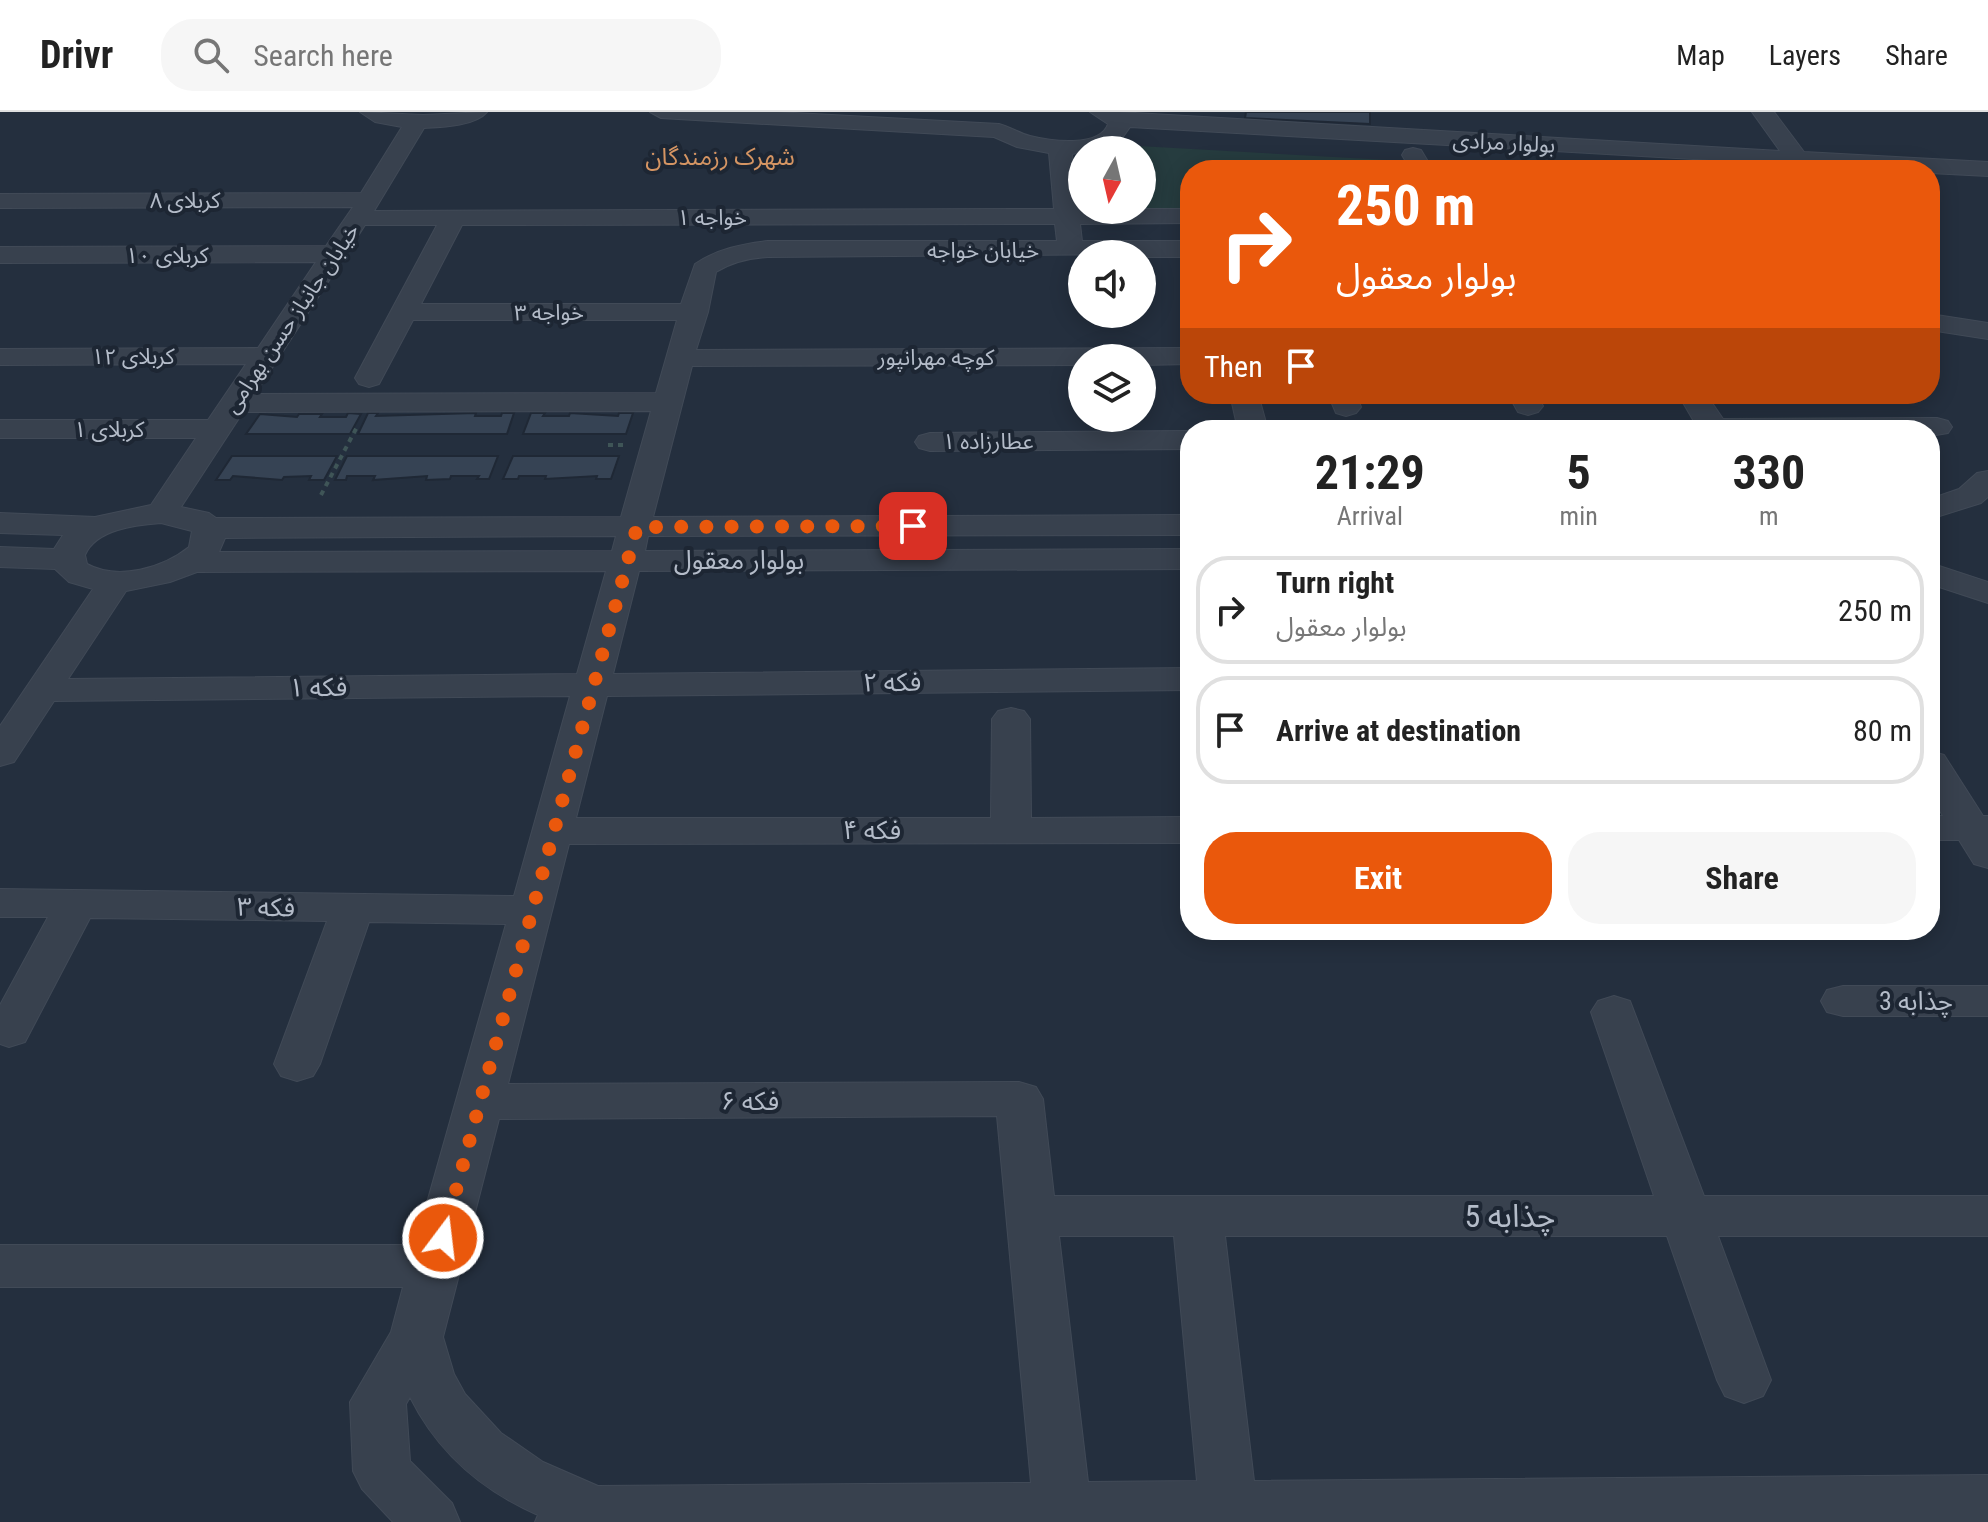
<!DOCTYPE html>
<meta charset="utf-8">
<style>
:root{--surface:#fff;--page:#f6f6f6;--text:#222;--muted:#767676;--line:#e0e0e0;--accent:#ea580c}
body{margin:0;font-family:"Roboto Condensed","Noto Sans Arabic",sans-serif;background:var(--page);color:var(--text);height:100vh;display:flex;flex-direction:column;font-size:30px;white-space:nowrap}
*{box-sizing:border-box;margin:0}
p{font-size:26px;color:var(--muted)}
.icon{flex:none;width:44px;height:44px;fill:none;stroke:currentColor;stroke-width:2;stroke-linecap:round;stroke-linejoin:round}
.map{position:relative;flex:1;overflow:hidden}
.details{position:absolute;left:1180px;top:308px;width:760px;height:520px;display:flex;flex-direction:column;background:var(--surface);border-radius:32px;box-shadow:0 4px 20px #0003}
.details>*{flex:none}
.hud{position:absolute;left:1180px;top:48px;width:760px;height:244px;border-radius:32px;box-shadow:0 4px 20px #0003;background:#ea580c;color:#fff;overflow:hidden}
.needle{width:52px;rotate:188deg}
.tools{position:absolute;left:1068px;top:24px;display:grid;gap:16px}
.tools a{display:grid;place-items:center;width:88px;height:88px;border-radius:50%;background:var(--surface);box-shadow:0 4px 20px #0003;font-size:40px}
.pin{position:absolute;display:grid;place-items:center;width:68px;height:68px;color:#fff;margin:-34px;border-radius:16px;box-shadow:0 4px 12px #0006}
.me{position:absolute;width:88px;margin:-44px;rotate:15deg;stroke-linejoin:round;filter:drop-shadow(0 0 6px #0008)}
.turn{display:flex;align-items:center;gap:28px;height:168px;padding:0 24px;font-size:36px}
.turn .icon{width:104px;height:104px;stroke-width:2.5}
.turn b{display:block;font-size:56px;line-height:68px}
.then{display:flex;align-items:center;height:76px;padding:0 24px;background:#0003;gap:16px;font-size:30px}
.eta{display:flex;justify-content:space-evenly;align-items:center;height:136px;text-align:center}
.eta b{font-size:48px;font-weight:700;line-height:56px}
.action{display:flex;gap:16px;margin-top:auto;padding:16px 24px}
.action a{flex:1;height:92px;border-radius:32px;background:var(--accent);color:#fff;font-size:32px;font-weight:700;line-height:92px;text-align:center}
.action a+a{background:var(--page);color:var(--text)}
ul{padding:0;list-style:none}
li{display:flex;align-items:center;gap:24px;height:108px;margin:0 16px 12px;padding:0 8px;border:4px solid var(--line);border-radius:32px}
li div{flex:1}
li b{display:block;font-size:30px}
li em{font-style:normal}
header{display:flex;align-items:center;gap:48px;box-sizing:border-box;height:112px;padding:0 40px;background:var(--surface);border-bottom:2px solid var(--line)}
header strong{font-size:38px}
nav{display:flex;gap:44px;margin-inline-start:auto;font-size:28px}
.search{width:560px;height:72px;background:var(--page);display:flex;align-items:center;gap:20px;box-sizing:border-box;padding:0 28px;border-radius:32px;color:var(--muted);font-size:30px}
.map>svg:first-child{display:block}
</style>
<header>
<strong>Drivr</strong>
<div class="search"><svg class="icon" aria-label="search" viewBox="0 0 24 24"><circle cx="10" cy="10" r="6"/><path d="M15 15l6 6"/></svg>Search here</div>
<nav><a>Map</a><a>Layers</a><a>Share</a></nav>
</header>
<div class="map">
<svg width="1988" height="1410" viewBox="0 0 1988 1410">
<rect width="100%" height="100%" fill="#242f3e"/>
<polygon fill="#263c3f" points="1121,33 1387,48 1392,58 1190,58 1190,101 1142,98 1142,38 1099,38"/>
<g fill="#364354" stroke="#1f2835" stroke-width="2">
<polygon points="1246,0 1370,0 1370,12 1245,6"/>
<polygon points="348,301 361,302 350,322 246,322 260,302 297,305 299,302 322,302 320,305 346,305"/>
<polygon points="368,301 378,301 376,304 476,301 475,304 501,304 502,301 514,301 507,322 358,322"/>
<polygon points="531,301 545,301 543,304 569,304 570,301 618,304 619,301 633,301 626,322 523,322"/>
<polygon points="232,344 337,344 324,368 309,368 311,364 284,365 282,368 233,364 230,368 216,368"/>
<polygon points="347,344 498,344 489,367 477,367 479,364 451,364 450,367 426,368 427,364 373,368 375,364 347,364 346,368 335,368"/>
<polygon points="513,344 619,344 611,367 596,367 597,364 545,367 546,364 519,364 518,367 503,367"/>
</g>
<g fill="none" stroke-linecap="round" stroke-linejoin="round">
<g stroke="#414a57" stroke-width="2">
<g id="minor">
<path d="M 360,0 L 423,3 L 487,0 C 475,14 442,15 424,16 L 374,99 L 1054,97 L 1049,41 L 1017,35 L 994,25 L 661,6 L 650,0 L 776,0 L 999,12 C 1010,15 1019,21 1030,24 C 1050,29 1100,36 1108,12 L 1090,0 L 1118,0 L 1780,39 L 1752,0 L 1774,0 L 1804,40 L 1988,50 L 1988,64 L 1930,61 L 1930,58 L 1804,53 L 1801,58 L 1779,58 L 1782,52 L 1130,15 L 1120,29 L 1107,36 L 1072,42 L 1078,97 L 1190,97 L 1190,111 L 1080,112 L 1082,129 L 1190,129 L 1190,145 L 1142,145 L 1142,142 L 768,145 C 749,146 732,150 716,160 L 708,200 L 696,238 L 1190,236 L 1190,252 L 1142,253 L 1142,246 L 1082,246 L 1082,253 L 692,254 L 653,405 L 1190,403 L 1190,423 L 648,424 L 645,439 L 1190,437 L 1190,457 L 639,459 L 613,562 L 1190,556 L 1190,578 L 607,584 L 576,706 L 991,706 L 992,607 L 998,599 L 1011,596 L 1024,599 L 1030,607 L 1031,706 L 1190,705 L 1190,731 L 569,732 L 508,972 L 1019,970 L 1036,975 L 1043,987 L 1054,1084 L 1654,1084 L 1591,900 L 1598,889 L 1614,884 L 1630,889 L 1704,1084 L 1988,1084 L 1988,1124 L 1718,1124 L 1771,1268 L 1763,1284 L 1744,1291 L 1725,1284 L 1717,1268 L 1667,1124 L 1225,1124 L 1254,1369 L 1988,1363 L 1988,1410 L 535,1410 L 538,1403 C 481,1378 438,1341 410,1285 L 406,1292 L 410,1349 L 452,1391 L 460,1410 L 393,1410 L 362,1377 L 353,1359 L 350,1290 L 391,1220 L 403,1175 L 0,1175 L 0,1133 L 415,1133 L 506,812 L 369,810 L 320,952 L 313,964 L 297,969 L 281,964 L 274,952 L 327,809 L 90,806 L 25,930 L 9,935 L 0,932 L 0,893 L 48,805 L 0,805 L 0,777 L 514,784 L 570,584 L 54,589 L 14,650 L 0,654 L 0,614 L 93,477 L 69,470 L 55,457 L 0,455 L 0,435 L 54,437 L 63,423 L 0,421 L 0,401 L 95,405 L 151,393 L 196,326 L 0,326 L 0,308 L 208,308 L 246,252 L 0,253 L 0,237 L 258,236 L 316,150 L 0,151 L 0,135 L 326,134 L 353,95 L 0,96 L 0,82 L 361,81 L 402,15 L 375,10 ZM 1055,112 L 1057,129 L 768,129 C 742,132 717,137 695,152 L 681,192 L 421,192 L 462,113 ZM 365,113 L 437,113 L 355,266 L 359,272 L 369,275 L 379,272 L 413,208 L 677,208 L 656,281 L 255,282 ZM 651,299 L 621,405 L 216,406 L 209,401 L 181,395 L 243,300 ZM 161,411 L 192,419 L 189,435 C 163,456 118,469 87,452 L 85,443 C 96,417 136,413 161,411 ZM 616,424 L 612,439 L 219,440 L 225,426 ZM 606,459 L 577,562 L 68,567 L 126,479 L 170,470 L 197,460 ZM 997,1004 L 1031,1371 L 598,1374 L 543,1350 L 501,1321 L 465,1282 L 454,1262 L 443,1225 L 499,1007 ZM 1059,1124 L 1174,1124 L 1197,1369 L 1088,1370 Z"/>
<polygon points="1413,36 1421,38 1433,58 1411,58 1402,43 1405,38"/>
<polygon points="1930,202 1988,211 1988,227 1930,218"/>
<polygon points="1230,282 1258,282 1268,318 1238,318"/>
<polygon points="1328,282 1356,282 1361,295 1356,301 1346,304 1336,301"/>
<polygon points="1508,282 1536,282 1543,294 1538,300 1528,303 1518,300"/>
<polygon points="1678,282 1706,282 1723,307 1937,306 1948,309 1952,315 1948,321 1930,324 1930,318 1699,318"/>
<polygon points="1190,319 1190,337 930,339 919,336 915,330 919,324 930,321"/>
<polygon points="1988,359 1988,385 1981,391 1930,407 1930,387 1959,377 1977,361"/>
<polygon points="1930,451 1988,470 1988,491 1930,472"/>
<polygon points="1930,639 1944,643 1983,704 1988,704 1988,756 1974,752 1959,728 1930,728 1930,704 1943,704 1930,682"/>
<polygon points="1843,874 1988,874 1988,904 1843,904 1827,900 1821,889 1827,878"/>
</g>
</g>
<g stroke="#3f5557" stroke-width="4" stroke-dasharray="5 5" stroke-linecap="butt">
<polyline points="608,333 626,333"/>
<polyline points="321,383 358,313"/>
</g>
<use href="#minor" fill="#38414e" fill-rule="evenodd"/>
</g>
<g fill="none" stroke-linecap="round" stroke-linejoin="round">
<polyline stroke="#ea580c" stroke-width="14" stroke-dasharray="0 25.2" points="443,1126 637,415 913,414"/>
</g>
<g text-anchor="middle" stroke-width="8" stroke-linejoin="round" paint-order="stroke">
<g font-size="22" fill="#b4bcc9" stroke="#1d2633">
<text transform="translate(1504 30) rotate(3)" y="8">بولوار مرادی</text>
<text x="185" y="96">کربلای ۸</text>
<text x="712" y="113">خواجه ۱</text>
<text x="983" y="146">خیابان خواجه</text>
<text x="167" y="151">کربلای ۱۰</text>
<text x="549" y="208">خواجه ۳</text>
<text transform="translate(291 206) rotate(-56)" y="8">خیابان جانباز حسن بهرامی</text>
<text x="133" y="252">کربلای ۱۲</text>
<text x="936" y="253">کوچه مهرانپور</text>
<text x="109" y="325">کربلای ۱</text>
<text x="988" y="337">عطارزاده ۱</text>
</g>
<g font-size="24" fill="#d59563" stroke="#1d2633">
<text x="720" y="53">شهرک رزمندگان</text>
</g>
<g font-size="26" fill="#b4bcc9" stroke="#1d2633">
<text x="739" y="457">بولوار معقول</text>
<text transform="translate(892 570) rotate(-1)" y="9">فکه ۲</text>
<text transform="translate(318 575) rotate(-1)" y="9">فکه ۱</text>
<text x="872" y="727">فکه ۴</text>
<text transform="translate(266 795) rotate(1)" y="9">فکه ۳</text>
<text x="1916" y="898">چذابه 3</text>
<text x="750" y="998">فکه ۶</text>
</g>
<g font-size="32" fill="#b4bcc9" stroke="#1d2633">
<text x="1510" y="1115">چذابه 5</text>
</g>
</g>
</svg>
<div class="tools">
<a><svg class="needle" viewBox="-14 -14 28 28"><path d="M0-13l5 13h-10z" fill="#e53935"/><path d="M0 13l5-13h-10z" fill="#767676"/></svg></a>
<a><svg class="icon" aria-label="sound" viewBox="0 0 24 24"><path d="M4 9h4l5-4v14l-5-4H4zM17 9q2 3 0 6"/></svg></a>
<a><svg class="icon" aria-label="layers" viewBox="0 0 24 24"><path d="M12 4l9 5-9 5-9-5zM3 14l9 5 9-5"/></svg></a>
</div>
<div class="pin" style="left:913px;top:414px;background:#d93025"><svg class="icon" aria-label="arrive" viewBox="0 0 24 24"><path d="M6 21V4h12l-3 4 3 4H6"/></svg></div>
<svg class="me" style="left:443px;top:1126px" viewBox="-20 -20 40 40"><circle r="17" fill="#ea580c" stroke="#fff" stroke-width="3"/><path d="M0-11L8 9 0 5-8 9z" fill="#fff"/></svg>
<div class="hud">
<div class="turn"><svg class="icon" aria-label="right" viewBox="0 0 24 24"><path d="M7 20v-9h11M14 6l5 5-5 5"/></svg><div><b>250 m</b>بولوار معقول</div></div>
<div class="then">Then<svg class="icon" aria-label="arrive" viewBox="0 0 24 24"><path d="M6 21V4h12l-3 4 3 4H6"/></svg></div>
</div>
<section class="details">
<div class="eta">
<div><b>21:29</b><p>Arrival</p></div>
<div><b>5</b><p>min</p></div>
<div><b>330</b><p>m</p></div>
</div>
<ul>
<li><svg class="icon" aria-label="right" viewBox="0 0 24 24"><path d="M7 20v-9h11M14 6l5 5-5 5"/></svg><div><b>Turn right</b><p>بولوار معقول</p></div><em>250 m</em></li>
<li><svg class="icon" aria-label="arrive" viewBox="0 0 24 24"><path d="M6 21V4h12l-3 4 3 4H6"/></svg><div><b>Arrive at destination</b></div><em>80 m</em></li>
</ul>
<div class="action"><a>Exit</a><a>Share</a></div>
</section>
</div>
